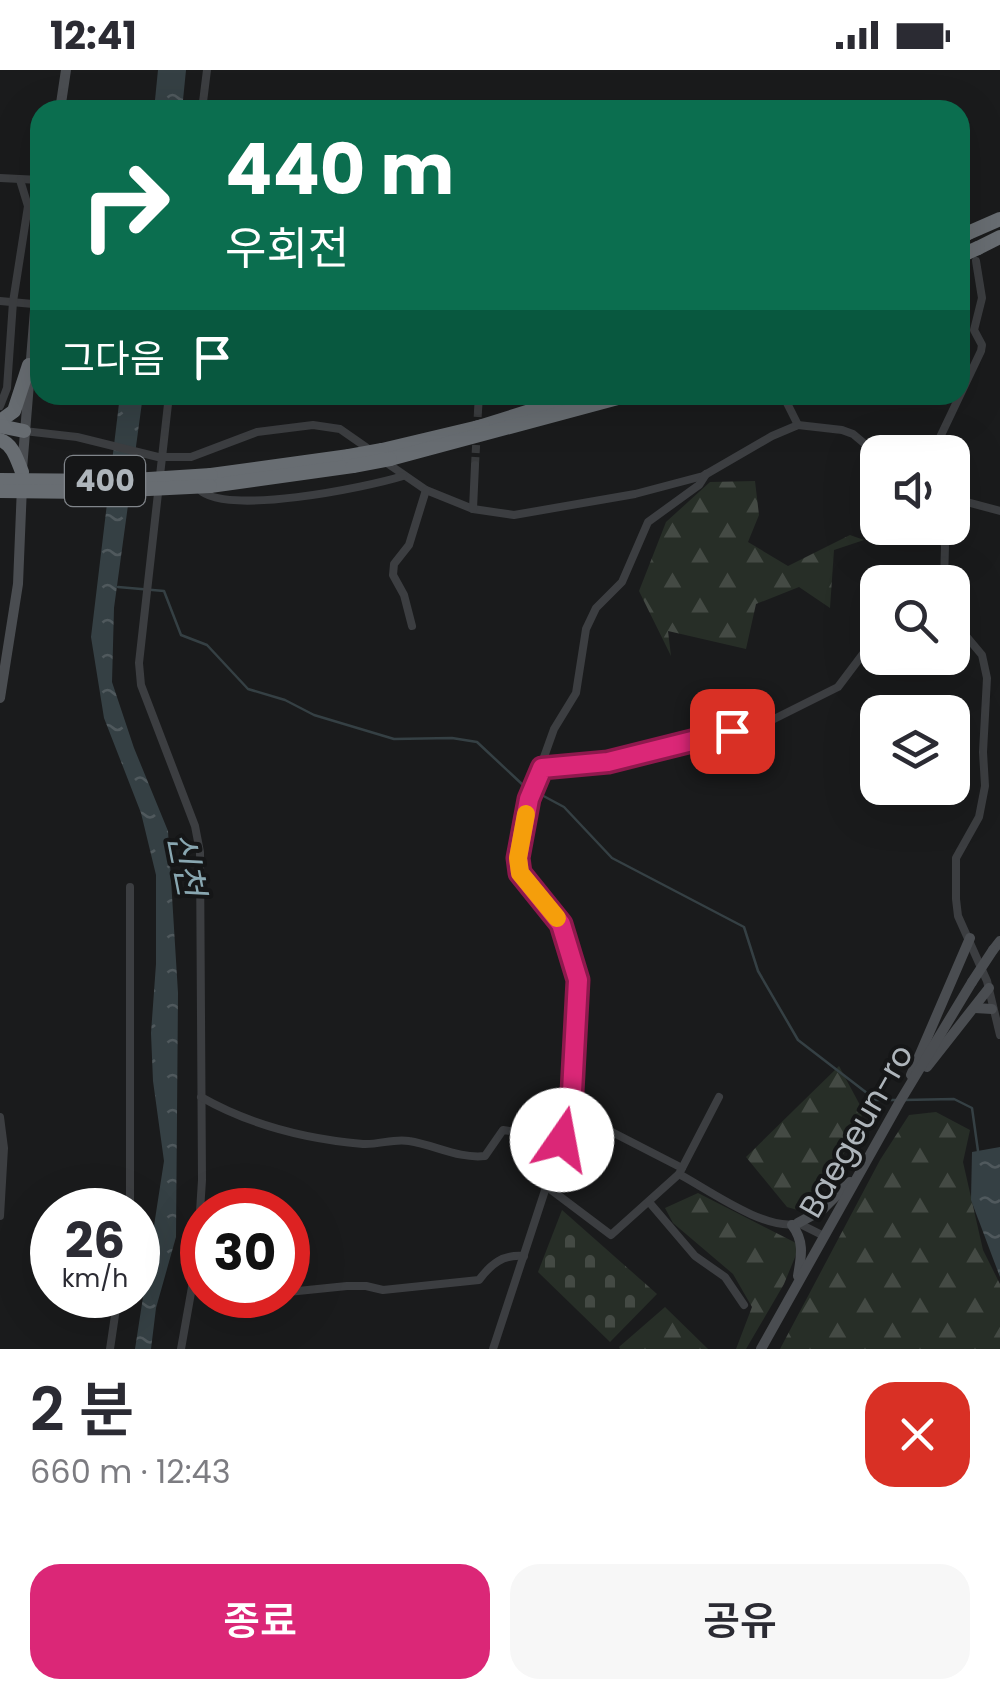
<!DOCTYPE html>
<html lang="ko">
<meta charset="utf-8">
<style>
:root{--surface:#fff;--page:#f7f7f7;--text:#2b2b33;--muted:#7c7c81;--accent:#db2777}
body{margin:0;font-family:Poppins,"Noto Sans KR",sans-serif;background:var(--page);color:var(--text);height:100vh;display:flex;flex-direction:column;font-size:38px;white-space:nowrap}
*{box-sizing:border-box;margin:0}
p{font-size:32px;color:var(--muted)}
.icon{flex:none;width:55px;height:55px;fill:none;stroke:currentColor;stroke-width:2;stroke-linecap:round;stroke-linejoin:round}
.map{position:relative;height:1279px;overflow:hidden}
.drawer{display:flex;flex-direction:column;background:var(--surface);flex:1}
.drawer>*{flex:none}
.hud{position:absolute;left:30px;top:30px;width:940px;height:305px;border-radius:30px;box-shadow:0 10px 40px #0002;background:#0b6e4f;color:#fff;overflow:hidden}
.controls{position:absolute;left:860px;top:365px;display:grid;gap:20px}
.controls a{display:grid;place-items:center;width:110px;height:110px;border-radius:20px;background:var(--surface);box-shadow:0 10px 40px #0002;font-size:50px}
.speed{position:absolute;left:30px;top:1118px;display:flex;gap:20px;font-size:50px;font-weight:700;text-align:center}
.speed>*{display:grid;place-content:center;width:130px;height:130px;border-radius:50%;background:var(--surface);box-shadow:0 10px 40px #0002;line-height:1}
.speed small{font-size:25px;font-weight:400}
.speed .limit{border:15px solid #d22;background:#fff;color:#111}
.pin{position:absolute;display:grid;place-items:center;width:85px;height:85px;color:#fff;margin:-42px;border-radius:20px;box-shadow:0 5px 15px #0006}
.me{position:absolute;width:110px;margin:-55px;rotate:12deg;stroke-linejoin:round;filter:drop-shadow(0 0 8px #0008)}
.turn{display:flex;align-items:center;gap:35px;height:210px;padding:0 30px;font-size:45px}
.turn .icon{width:130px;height:130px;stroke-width:2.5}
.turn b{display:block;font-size:70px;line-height:85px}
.then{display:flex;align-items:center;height:95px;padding:0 30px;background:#0003;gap:20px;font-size:38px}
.round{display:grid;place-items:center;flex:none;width:105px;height:105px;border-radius:30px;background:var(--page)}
.head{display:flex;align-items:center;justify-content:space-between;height:170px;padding:0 30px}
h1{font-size:60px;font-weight:600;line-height:75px}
.primary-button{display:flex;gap:20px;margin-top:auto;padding:20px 30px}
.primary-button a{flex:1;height:115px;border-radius:30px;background:var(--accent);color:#fff;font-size:40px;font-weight:600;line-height:115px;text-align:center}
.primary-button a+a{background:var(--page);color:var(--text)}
.status{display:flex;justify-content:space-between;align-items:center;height:70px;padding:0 50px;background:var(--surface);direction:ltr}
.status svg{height:28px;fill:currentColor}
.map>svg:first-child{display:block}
</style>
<div class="status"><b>12:41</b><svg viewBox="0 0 49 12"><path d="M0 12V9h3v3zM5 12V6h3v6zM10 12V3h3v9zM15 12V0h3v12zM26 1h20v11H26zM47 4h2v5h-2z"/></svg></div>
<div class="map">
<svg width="1000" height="1279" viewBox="0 0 1000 1279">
<defs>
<pattern id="forest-firs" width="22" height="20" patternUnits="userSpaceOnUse" patternTransform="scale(2.5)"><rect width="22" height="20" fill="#272e27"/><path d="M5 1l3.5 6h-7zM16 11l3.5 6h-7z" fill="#444a44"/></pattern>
<pattern id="cemetery-stones" width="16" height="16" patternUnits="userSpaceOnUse" patternTransform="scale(2.5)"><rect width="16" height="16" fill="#272e27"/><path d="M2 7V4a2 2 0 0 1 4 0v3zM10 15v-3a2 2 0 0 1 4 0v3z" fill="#444a44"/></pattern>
<pattern id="water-ripples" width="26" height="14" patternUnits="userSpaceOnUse" patternTransform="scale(2.5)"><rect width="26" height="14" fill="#354044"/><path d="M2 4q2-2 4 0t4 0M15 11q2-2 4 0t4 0" fill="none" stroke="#50595d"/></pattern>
</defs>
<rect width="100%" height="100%" fill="#1a1b1c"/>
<g fill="url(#forest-firs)">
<polygon points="755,411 759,445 748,472 788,496 850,465 864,470 834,480 830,538 799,517 756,534 746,579 668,561 671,586 639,521 666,452 710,412"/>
<polygon points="839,996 861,1037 862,1053 808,1143 787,1137 746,1087"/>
<polygon points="936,1042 970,1060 963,1092 983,1180 1000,1214 1000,1279 780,1279 880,1090 909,1045"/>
<polygon points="698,1123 800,1175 784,1214 746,1279 736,1279 752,1237 733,1204 673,1153 665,1138"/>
<polygon points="665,1237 708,1279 620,1279 619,1277"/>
</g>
<polygon fill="url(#cemetery-stones)" points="562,1140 657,1224 610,1272 538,1202"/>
<g fill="url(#water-ripples)">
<polygon points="158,0 186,0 182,40 154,40"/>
<polygon points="120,325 143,325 114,538 112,612 134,678 168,761 178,923 176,1167 156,1238 151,1279 135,1279 164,1091 153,1011 151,963 156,894 156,805 141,743 104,648 91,567"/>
<polygon points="1000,1077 1000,1207 971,1130 972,1082"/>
</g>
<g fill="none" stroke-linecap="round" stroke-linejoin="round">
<g stroke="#354044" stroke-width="2.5">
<polyline points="118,517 164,521 181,565 207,575 248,619 285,630 314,645 394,669 452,668 477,672 523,715 564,737 612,788 744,857 758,901 798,970 876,1030 896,1030"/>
<polyline points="904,1030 954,1029 972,1038 978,1081"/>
</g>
<polyline stroke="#383a3c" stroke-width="8" stroke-dasharray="8 4" stroke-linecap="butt" points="475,395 478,341"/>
<g stroke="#3c3e41" stroke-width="8">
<polyline points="202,40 207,0"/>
<polyline points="0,108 40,110"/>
<polyline points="0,231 33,234"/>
<polyline points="169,325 139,593 141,615 195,756 200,782 202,1110 197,1189 181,1279"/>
<polyline points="783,325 798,355"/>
<polyline points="0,336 7,318 13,232 28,136 20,110"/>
<polyline points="478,341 479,325"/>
<polyline points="24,361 77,367 158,387 191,387 257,362 313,355 340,359 373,382"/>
<polyline points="933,382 981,281 982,275 974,260 982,228 976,191"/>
<polyline points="384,391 426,420 473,439 514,445 635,424 703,406 772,366 798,355 842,360 853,364 878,385"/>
<path d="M 199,419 C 223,447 368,417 403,406"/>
<polyline points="952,428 1000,441"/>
<polyline points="473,439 475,395"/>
<polyline points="941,458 945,476 944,512"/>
<polyline points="952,544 961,560 982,585 987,608 983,682 985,716 979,747 956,788 956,829 958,846 987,911 1000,965"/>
<polyline points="412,556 404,525 393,505 394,494 409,475 426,420"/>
<polyline points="542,698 608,692 766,653 838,617 878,564"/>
<path d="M 201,1027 C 250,1055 307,1069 363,1074 C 379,1075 394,1068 409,1071 C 435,1075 459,1089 485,1086 L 503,1060 L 562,1069"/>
<polyline points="571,1041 682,1098"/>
<polyline points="0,1047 4,1078 0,1146"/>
<path d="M 679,1104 C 707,1119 768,1163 798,1153 L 824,1166"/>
<polyline points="546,1116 611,1165 679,1104 719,1027"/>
<polyline points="649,1132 695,1186 725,1207 744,1235"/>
<polyline points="130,1140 130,817"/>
<path d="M 288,1222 L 347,1216 L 366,1216 L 383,1220 L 479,1210 C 491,1194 503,1184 524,1186"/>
<polyline points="110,1279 118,1225"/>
<polyline points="493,1279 571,1041 578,910 561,855 520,803 518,788 529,729 554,659 576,623 586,559 596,538 622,512 648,452 699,415 706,404"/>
</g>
<g stroke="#4a4d51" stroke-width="10">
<polyline points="60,40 66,0"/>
<polyline points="22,399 40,179"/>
<polyline points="0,628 18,514 22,416"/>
<polyline points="993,880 1000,871"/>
<polyline points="975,938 992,939"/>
<polyline points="927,997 989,918"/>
<polyline points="911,1005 970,868"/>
<polyline points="798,1153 822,1140 850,1112"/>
<path d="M 792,1155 C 805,1172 801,1187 798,1206"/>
<polyline points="761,1279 899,1033 972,912"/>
</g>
<g stroke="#686d72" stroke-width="14">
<polyline points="968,163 1000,149"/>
<polyline points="978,178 1000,167"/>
<polyline points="0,351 14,341 29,295"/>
<polyline points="0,356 24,361"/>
<polyline points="476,358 562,331"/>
<path d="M 0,370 C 13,374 17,390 22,402"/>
<polyline points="382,380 483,356"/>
<polyline points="390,389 629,325"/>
<polyline points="211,405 349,386"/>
<polyline points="210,416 353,396"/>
</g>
<polyline stroke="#4a4d51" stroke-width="10" points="972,912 993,880"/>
<g stroke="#686d72" stroke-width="14">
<polyline points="960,167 968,163"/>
<polyline points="960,186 978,178"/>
<polyline points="349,386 382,380"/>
<polyline points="353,396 390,389"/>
<polyline points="0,410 118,411 211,405"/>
<polyline points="0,421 88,422 210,416"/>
</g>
</g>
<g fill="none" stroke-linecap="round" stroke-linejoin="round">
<g stroke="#8e194d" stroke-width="25">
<polyline id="route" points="562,1070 571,1041 578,910 561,854 520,803 518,788 529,729 542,698 608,692 732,661"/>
</g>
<use href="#route" stroke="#db2777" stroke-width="18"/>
<polyline stroke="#f59e0b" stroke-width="18" points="526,744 518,788 520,803 557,848"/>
</g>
<g text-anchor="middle" stroke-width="8" stroke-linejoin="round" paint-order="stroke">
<rect fill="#151617" stroke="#80858a" stroke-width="2.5" x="65" y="386" width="80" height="50" rx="8"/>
<g font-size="30" font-weight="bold" fill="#aeb5bb">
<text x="105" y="421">400</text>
</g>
<g font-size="32" fill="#aeb5bb" stroke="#151617">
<text transform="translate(856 1061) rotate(-60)" y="11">Baegeun-ro</text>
</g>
<g font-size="35" font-style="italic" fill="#89a7b1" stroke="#151617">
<text transform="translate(186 794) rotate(79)" y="12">신천</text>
</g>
</g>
</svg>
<div class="controls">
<a><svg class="icon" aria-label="sound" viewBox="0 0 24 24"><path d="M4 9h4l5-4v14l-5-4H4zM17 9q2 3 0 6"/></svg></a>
<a><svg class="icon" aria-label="search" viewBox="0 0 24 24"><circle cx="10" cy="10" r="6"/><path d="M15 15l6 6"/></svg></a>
<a><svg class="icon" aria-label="layers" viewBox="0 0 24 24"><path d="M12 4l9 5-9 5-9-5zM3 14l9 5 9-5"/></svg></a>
</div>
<div class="speed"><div>26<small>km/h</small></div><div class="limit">30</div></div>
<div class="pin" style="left:732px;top:661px;background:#d93025"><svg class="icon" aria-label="arrive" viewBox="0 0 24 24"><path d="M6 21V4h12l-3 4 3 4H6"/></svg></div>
<svg class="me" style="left:562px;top:1070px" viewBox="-20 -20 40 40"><circle r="19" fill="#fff"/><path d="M0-13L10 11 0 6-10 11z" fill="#db2777"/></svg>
<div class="hud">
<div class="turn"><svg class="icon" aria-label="right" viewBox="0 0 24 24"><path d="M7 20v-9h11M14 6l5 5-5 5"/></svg><div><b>440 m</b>우회전</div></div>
<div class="then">그다음<svg class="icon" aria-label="arrive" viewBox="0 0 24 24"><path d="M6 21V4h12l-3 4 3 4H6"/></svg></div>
</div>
</div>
<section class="drawer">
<div class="head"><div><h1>2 분</h1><p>660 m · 12:43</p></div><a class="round" style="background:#d93025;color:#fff"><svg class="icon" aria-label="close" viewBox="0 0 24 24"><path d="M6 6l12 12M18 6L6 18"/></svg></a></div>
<div class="primary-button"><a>종료</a><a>공유</a></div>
</section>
